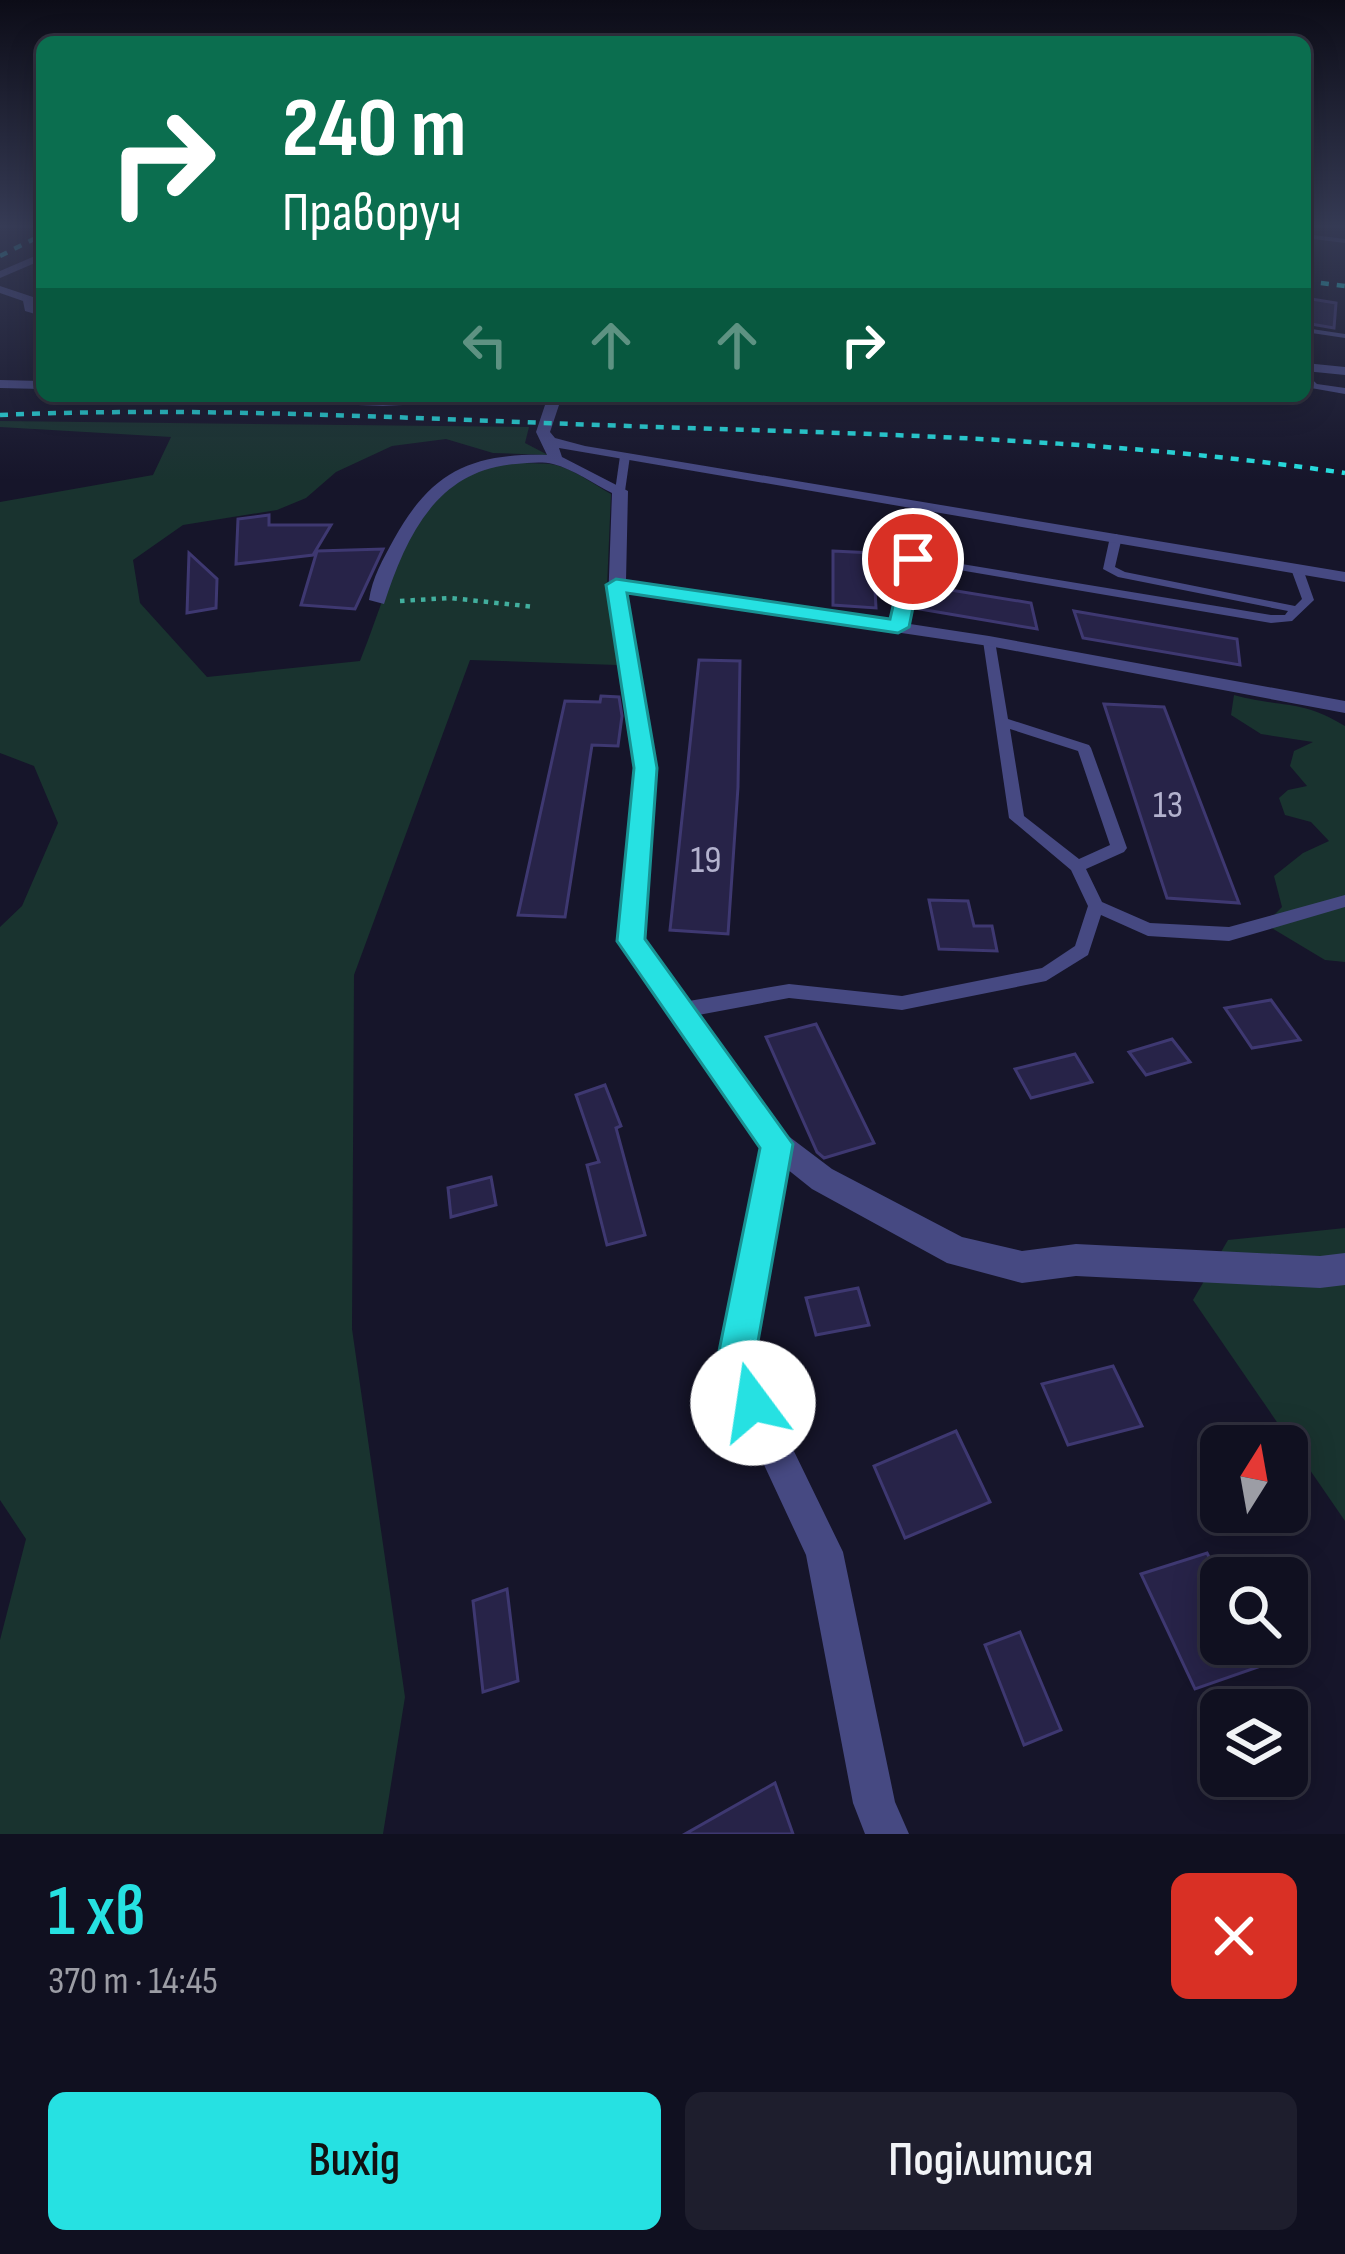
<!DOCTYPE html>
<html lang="uk">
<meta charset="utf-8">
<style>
:root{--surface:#101020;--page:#1e1e2d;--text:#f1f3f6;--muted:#9c9da5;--line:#30303e;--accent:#26e1e2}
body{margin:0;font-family:"Sofia Sans Condensed",sans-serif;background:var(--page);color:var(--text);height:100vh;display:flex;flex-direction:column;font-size:45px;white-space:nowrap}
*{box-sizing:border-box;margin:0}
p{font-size:39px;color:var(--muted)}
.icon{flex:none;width:66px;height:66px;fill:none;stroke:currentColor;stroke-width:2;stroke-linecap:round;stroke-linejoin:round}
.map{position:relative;height:1834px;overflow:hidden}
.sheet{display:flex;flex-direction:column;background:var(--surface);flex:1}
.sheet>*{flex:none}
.guide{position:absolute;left:36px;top:36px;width:1275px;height:366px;border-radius:18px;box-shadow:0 6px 30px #0003,0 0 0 3px var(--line);background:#0b6e4f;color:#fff;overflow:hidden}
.needle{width:78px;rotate:11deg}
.fabs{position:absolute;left:1200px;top:1425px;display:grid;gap:24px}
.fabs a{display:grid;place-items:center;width:108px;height:108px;border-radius:18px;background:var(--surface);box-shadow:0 6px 30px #0003,0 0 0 3px var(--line);font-size:60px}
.pin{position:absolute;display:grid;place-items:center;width:102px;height:102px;color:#fff;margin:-51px;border:6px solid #fff;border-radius:50%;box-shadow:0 3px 12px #0007}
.me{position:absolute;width:132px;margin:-66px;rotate:346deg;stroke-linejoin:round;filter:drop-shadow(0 0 9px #0008)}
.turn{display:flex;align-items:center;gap:42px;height:252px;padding:0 48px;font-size:54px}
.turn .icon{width:156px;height:156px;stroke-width:2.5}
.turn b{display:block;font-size:84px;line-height:102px}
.lanes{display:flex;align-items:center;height:114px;padding:0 48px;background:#0003;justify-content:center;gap:60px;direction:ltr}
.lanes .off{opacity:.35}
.round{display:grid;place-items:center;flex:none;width:126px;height:126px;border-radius:18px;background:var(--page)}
.summary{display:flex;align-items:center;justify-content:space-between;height:204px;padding:0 48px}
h1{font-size:72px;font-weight:600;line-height:90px;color:var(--accent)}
.button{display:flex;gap:24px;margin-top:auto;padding:24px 48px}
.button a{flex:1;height:138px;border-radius:18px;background:var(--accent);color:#111;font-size:48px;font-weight:600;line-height:138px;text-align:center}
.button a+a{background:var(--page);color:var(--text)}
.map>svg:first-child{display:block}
</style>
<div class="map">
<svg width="1345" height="1834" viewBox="0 0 1345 1834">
<rect width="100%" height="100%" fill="#16152a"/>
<g fill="#19332f">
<path d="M 0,421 L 529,427 L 525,443 L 548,455 L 493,453 L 446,439 L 392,446 L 336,472 L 306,498 L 277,510 L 183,525 L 133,560 L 140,603 L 207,677 L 360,661 C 393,581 415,458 525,463 C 537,464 551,462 562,467 C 579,473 595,485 611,494 L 607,587 L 617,665 L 470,660 L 354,975 L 352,1329 L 405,1697 L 383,1834 L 0,1834 L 0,1640 L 26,1539 L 0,1500 L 0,927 L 22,906 L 58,823 L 34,766 L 0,753 L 0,502 L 153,475 L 171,437 L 0,427 Z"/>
<path d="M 1234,695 C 1282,708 1301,699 1345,726 L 1345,962 L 1325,960 L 1265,924 L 1282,907 L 1274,876 L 1303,853 L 1329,841 L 1311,822 L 1285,815 L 1279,798 L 1288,790 L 1307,786 L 1290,766 L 1294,751 L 1313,742 L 1261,734 L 1231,715 Z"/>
<polygon points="1345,1228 1345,1521 1193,1300 1228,1240"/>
</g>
<g fill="#272348" stroke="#3e3871" stroke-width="3">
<polygon points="1305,298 1336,303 1334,328 1305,323"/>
<polygon points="269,515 269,525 331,525 313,555 236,564 238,519"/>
<polygon points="383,549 355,609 301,605 317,551"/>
<polygon points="833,551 873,553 876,608 833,605"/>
<polygon points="189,553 217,579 216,608 187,613"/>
<polygon points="926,586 1031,603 1037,629 920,609"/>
<polygon points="1074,611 1237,639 1240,665 1083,638"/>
<polygon points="699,660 740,661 738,787 728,934 670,930"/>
<polygon points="601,696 619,697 622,716 618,746 592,745 565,917 518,915 565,701 600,702"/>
<polygon points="1104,704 1164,707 1239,903 1167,898"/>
<polygon points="929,900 968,901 974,926 992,926 997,951 939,949"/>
<polygon points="1271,1000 1300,1040 1252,1048 1225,1008"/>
<polygon points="816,1024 874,1143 824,1158 817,1152 766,1037"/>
<polygon points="1172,1039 1190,1062 1146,1075 1129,1052"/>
<polygon points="1075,1054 1092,1082 1031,1098 1015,1069"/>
<polygon points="605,1085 621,1126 616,1128 645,1235 607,1245 587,1165 599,1162 576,1095"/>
<polygon points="491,1177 496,1205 451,1217 448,1188"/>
<polygon points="858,1288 869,1325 816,1335 806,1298"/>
<polygon points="1113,1366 1142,1426 1068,1445 1042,1384"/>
<polygon points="956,1431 990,1502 905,1538 874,1466"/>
<polygon points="1207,1553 1221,1580 1221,1644 1253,1644 1264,1665 1195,1689 1141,1574"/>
<polygon points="507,1589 518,1681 483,1692 473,1601"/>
<polygon points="1020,1632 1061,1730 1024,1745 985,1645"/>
<polygon points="775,1783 793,1834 685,1834"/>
</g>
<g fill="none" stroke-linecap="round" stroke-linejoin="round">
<polyline stroke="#42af9e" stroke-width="4.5" stroke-dasharray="4.5 6" stroke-linecap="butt" points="400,601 450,598 535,607"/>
<g fill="#464982" fill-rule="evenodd">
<polygon points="1305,234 1345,239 1345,243 1305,238"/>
<polygon points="1305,328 1345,334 1345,338 1305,332"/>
<polygon points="1305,373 1317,384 1345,388 1345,394 1311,388 1305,381"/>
<polygon points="625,453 630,456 625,491 620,494 615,491 620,456"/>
<polygon points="1116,534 1122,537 1115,567 1125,572 1295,606 1302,599 1291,569 1297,566 1303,569 1314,600 1292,621 1271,623 918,563 905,627 899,631 893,627 907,559 913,556 1271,615 1285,615 1288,611 1118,577 1103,569 1110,537"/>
<path d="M 989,637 L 995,641 L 1008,719 L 1089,745 L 1091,748 L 1127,848 L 1124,852 L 1086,869 L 1102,902 L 1150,923 L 1229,927 L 1345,895 L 1345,907 L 1229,941 L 1148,936 L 1101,915 L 1088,955 L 1046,981 L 902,1010 L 789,998 L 677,1019 L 671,1016 L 668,1011 L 671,1006 L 677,1003 L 789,984 L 902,996 L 1042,968 L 1075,946 L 1088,906 L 1071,870 L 1009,818 L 983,641 ZM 1010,729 L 1078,751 L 1110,845 L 1079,859 L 1024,816 Z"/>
</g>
<g fill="#464982" fill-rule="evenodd">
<polygon points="42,253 42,260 0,278 0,271"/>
<polygon points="0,286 33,297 42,316 25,311 23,301 0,293"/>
<polygon points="1305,363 1345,367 1345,375 1305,371"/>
<polygon points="0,380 42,381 42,389 0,388"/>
<polygon points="225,396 506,396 499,400 383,406 232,400"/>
<path d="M 548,396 L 562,396 L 550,432 L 555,438 L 585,446 L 1345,572 L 1345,582 L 559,448 L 562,457 L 628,491 L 626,581 L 989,636 L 1345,701 L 1345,713 L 989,646 L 626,592 L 655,768 L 642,939 L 787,1135 L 832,1169 L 962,1237 L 1022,1251 L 1076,1244 L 1320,1256 L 1345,1253 L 1345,1285 L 1320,1288 L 1076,1276 L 1022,1283 L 947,1263 L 812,1189 L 787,1169 L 752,1365 L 843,1552 L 895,1802 L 909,1834 L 865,1834 L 853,1803 L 806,1555 L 718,1366 L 762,1147 L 618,941 L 635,768 L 608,604 L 612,493 C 594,484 573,469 553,464 C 542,461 527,463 516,464 C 436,470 406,537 384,604 L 369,600 C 372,578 383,559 394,539 C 431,472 471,453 547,455 L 536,432 Z"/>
</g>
<g stroke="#26e1e2" stroke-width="4.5" stroke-dasharray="8 8" stroke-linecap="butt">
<polyline points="0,256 42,235"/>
<polyline points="1305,281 1345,286"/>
<path d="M 0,415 C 210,406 418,419 628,426 C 868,434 1107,438 1345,473"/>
</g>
</g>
<linearGradient id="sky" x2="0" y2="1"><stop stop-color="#0c0c17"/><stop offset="0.47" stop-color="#363b55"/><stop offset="1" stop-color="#363b55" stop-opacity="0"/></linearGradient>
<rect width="1345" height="481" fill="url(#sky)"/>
<polygon fill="#26e1e2" stroke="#199293" stroke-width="3" points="913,553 923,559 909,627 898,633 627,593 657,768 645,939 793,1144 754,1364 772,1403 766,1417 753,1423 739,1417 716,1366 760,1148 617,941 634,768 606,585 616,579 890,619 904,559"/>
<g text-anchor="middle" stroke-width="12" stroke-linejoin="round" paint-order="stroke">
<g font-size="39" fill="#b3b2ce">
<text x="1168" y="817">13</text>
<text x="706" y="872">19</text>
</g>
</g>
</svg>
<div class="fabs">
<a><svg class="needle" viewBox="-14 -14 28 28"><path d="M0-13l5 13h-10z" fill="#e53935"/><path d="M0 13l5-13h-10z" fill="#9c9da5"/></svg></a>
<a><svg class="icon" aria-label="search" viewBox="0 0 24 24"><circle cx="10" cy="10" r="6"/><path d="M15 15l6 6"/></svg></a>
<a><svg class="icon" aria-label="layers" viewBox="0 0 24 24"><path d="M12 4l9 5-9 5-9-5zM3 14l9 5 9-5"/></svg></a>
</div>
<div class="pin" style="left:913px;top:559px;background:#d93025"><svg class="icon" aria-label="arrive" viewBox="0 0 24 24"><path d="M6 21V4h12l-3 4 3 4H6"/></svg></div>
<svg class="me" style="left:753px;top:1403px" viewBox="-20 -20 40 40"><circle r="19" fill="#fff"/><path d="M0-13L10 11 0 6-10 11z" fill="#26e1e2"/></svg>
<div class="guide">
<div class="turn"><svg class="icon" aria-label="right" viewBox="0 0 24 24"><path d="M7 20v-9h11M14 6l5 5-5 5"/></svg><div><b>240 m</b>Праворуч</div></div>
<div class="lanes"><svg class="icon off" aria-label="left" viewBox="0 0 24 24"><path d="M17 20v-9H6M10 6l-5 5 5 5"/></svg><svg class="icon off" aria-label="ahead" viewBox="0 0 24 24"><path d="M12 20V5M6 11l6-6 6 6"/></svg><svg class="icon off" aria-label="ahead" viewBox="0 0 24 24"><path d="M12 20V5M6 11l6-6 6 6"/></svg><svg class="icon" aria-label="right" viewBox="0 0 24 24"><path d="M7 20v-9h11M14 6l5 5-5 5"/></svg></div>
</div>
</div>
<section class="sheet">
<div class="summary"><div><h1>1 хв</h1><p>370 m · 14:45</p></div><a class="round" style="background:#d93025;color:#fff"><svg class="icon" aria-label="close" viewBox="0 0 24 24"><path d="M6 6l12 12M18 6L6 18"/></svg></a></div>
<div class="button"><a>Вихід</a><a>Поділитися</a></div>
</section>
